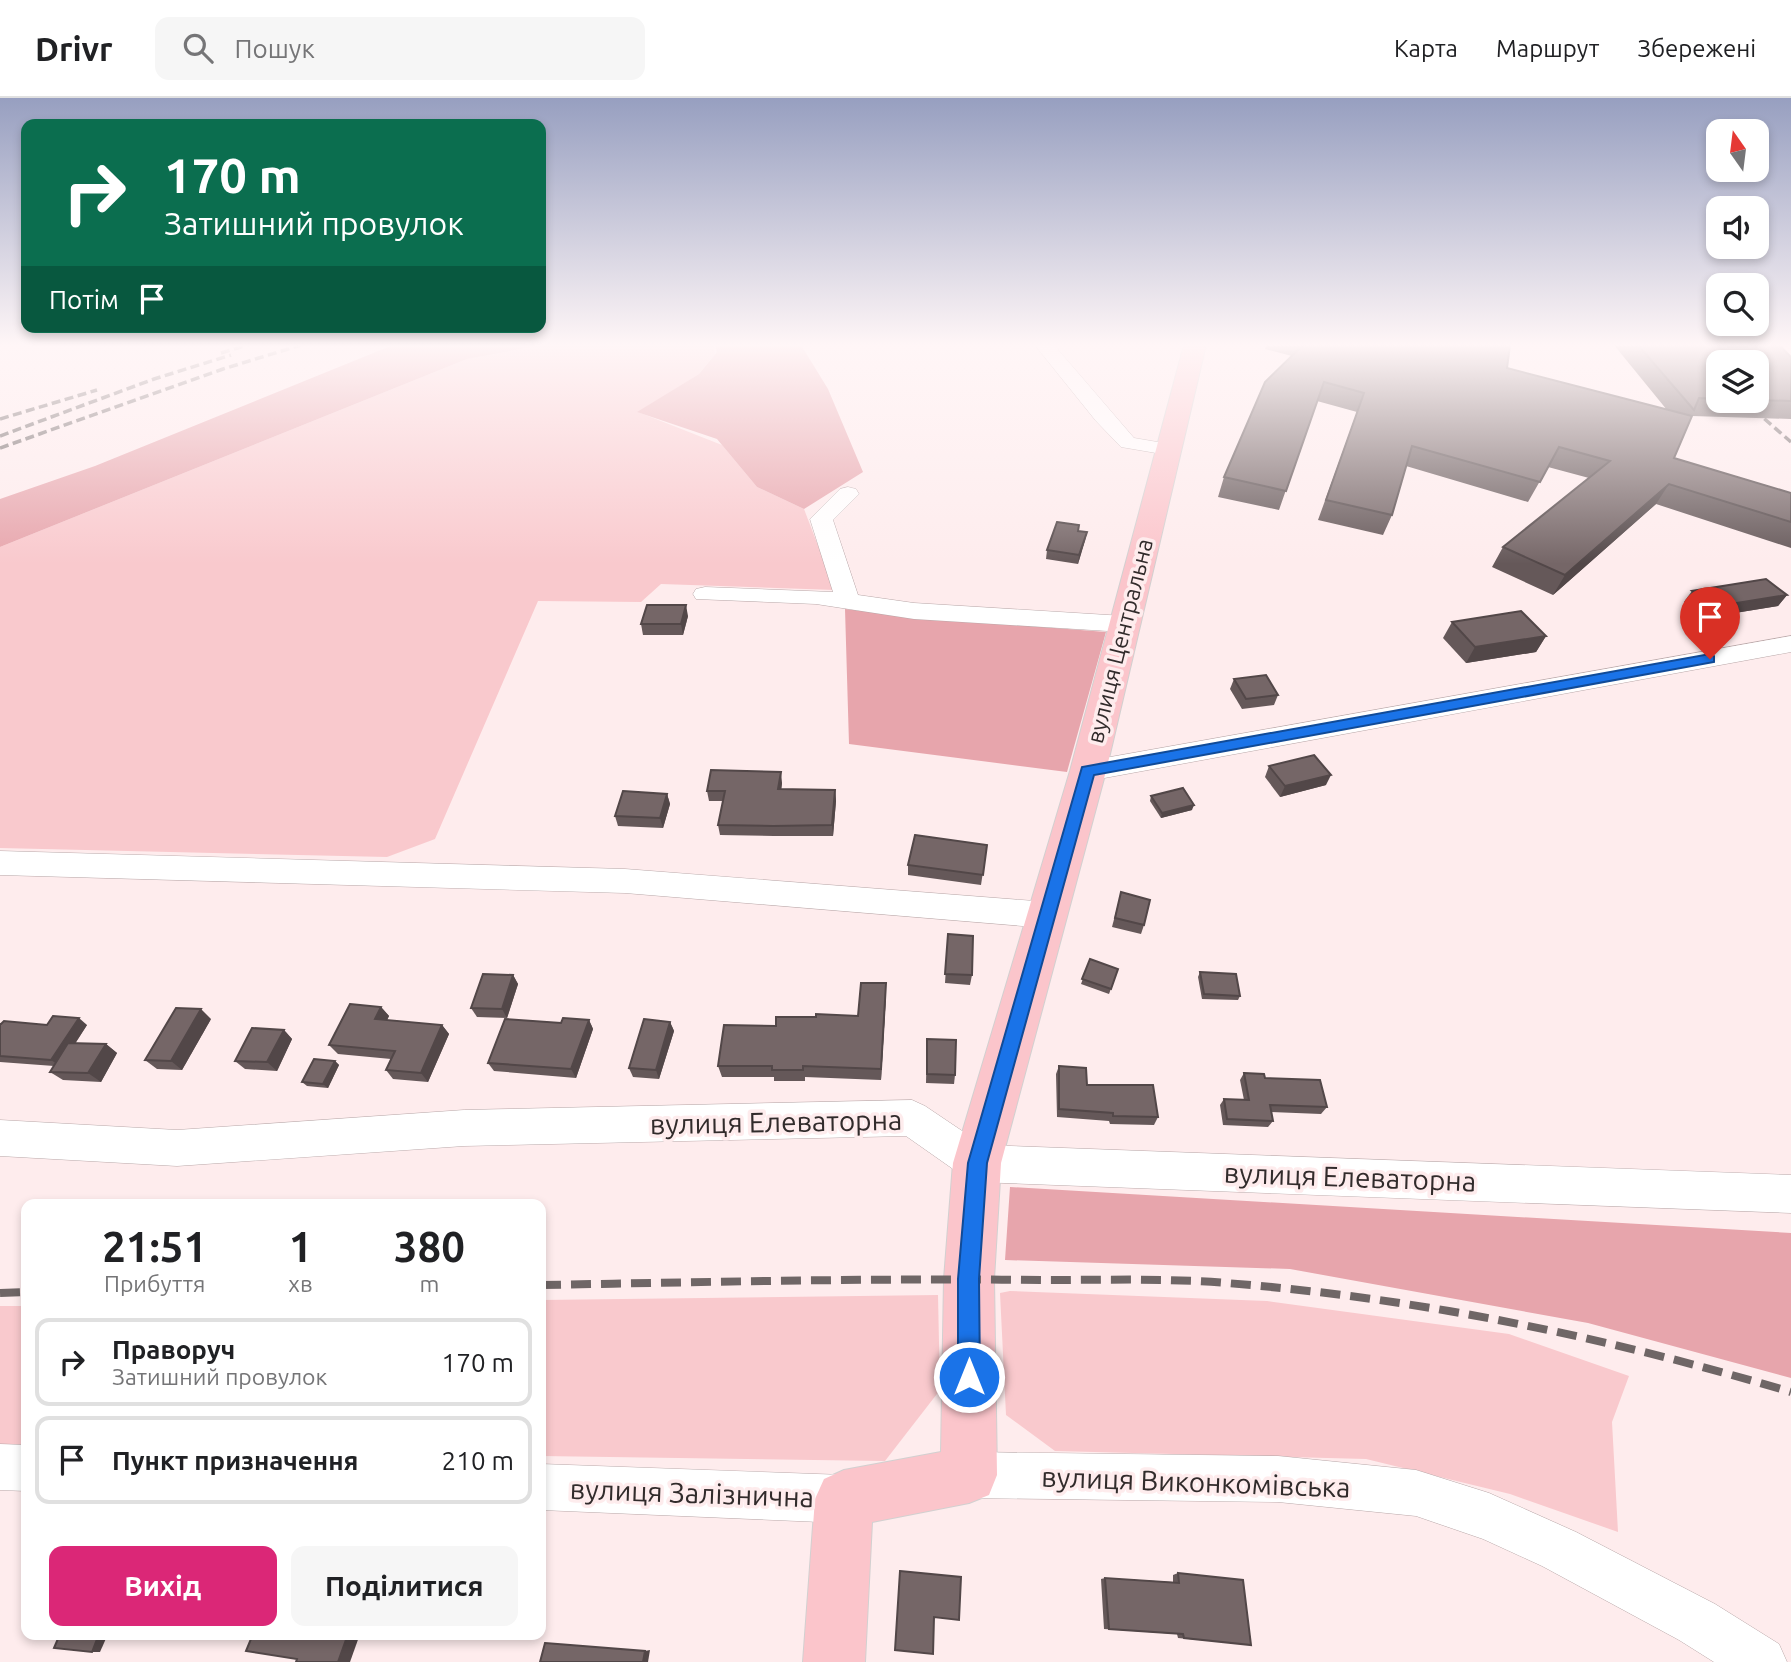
<!DOCTYPE html>
<html lang="uk">
<meta charset="utf-8">
<style>
:root{--surface:#fff;--page:#f6f6f6;--text:#202124;--muted:#757577;--line:#e0e0e0;--accent:#db2777}
body{margin:0;font-family:Ubuntu,sans-serif;background:var(--page);color:var(--text);height:100vh;display:flex;flex-direction:column;font-size:26px;white-space:nowrap}
*{box-sizing:border-box;margin:0}
p{font-size:23px;color:var(--muted)}
.icon{flex:none;width:38px;height:38px;fill:none;stroke:currentColor;stroke-width:2;stroke-linecap:round;stroke-linejoin:round}
.map{position:relative;flex:1;overflow:hidden}
.side{position:absolute;left:21px;top:1101px;width:525px;height:441px;display:flex;flex-direction:column;background:var(--surface);border-radius:14px;box-shadow:0 4px 10px #0003}
.side>*{flex:none}
.banner{position:absolute;left:21px;top:21px;width:525px;height:214px;border-radius:14px;box-shadow:0 4px 10px #0003;background:#0b6e4f;color:#fff;overflow:hidden}
.needle{width:46px;rotate:346deg}
.fabs{position:absolute;left:1706px;top:21px;display:grid;gap:14px}
.fabs a{display:grid;place-items:center;width:63px;height:63px;border-radius:14px;background:var(--surface);box-shadow:0 4px 10px #0003;font-size:35px}
.pin{position:absolute;display:grid;place-items:center;width:60px;height:60px;color:#fff;margin:-72px -30px;border-radius:50% 50% 50% 0;rotate:-45deg;box-shadow:0 0 7px #0007}
.pin .icon{rotate:45deg}
.me{position:absolute;width:77px;margin:-38px;rotate:0deg;stroke-linejoin:round;filter:drop-shadow(0 0 5px #0008)}
.turn{display:flex;align-items:center;gap:24px;height:147px;padding:0 28px;font-size:32px}
.turn .icon{width:91px;height:91px;stroke-width:2.5}
.turn b{display:block;font-size:49px;line-height:60px}
.then{display:flex;align-items:center;height:66px;padding:0 28px;background:#0003;gap:14px;font-size:26px}
.eta{display:flex;justify-content:space-evenly;align-items:center;height:119px;text-align:center}
.eta b{font-size:42px;font-weight:700;line-height:49px}
.button{display:flex;gap:14px;margin-top:auto;padding:14px 28px}
.button a{flex:1;height:80px;border-radius:14px;background:var(--accent);color:#fff;font-size:28px;font-weight:700;line-height:80px;text-align:center}
.button a+a{background:var(--page);color:var(--text)}
ul{padding:0;list-style:none}
li{display:flex;align-items:center;gap:21px;height:88px;margin:0 14px 10px;padding:0 14px;border:4px solid var(--line);border-radius:14px}
li div{flex:1}
li b{display:block;font-size:26px}
li em{font-style:normal}
header{display:flex;align-items:center;gap:42px;box-sizing:border-box;height:98px;padding:0 35px;background:var(--surface);border-bottom:2px solid var(--line)}
header strong{font-size:33px}
nav{display:flex;gap:38px;margin-inline-start:auto;font-size:24px}
.search{width:490px;height:63px;background:var(--page);display:flex;align-items:center;gap:18px;box-sizing:border-box;padding:0 24px;border-radius:14px;color:var(--muted);font-size:26px}
.map>svg:first-child{display:block}
</style>
<header>
<strong>Drivr</strong>
<div class="search"><svg class="icon" aria-label="search" viewBox="0 0 24 24"><circle cx="10" cy="10" r="6"/><path d="M15 15l6 6"/></svg>Пошук</div>
<nav><a>Карта</a><a>Маршрут</a><a>Збережені</a></nav>
</header>
<div class="map">
<svg width="1791" height="1564" viewBox="0 0 1791 1564">
<rect width="100%" height="100%" fill="#feeced"/>
<g fill="#f9c9cd">
<polygon points="542,247 713,247 715,256 699,276 638,314 722,347 757,389 804,411 835,492 661,486 641,504 538,503 435,741 387,759 0,750 0,449 467,261"/>
<polygon points="1010,1193 1267,1203 1509,1236 1629,1278 1612,1324 1618,1434 1510,1396 1366,1361 1055,1353 1006,1317 1000,1195"/>
<polygon points="938,1197 940,1292 885,1363 541,1358 541,1202"/>
<rect x="0" y="1208" width="26" height="149"/>
</g>
<g fill="#e7a5ac">
<polygon points="393,247 542,247 467,261 0,449 0,401 95,368"/>
<polygon points="715,247 801,247 828,291 863,374 804,411 757,389 717,341 637,314 699,276 717,254"/>
<polygon points="845,511 926,520 1106,534 1067,674 849,646"/>
<polygon points="1010,1089 1791,1135 1791,1280 1588,1225 1290,1171 1005,1162"/>
</g>
<g fill="none" stroke-linecap="round" stroke-linejoin="round">
<g stroke="#b9a8a9" stroke-width="1">
<g id="minor">
<polygon points="1035,247 1054,247 1134,340 1175,347 1178,351 1175,355 1168,357 1121,349 1096,323"/>
<polygon points="848,389 856,391 859,396 833,422 858,497 914,505 1124,518 1133,520 1137,526 1133,532 1124,534 914,521 816,506 696,501 693,496 696,491 705,489 833,494 810,421 840,391"/>
<polygon points="1791,538 1791,554 1088,683 1078,680 1074,673 1078,666 1088,663"/>
<polygon points="0,753 625,771 1047,804 1058,808 1063,817 1058,826 1047,830 625,795 0,777"/>
<polygon points="912,1002 925,1008 983,1047 1791,1077 1791,1115 977,1084 963,1078 906,1038 464,1048 177,1068 0,1058 0,1022 177,1032 464,1012"/>
<polygon points="0,1346 26,1347 26,1393 0,1392"/>
<polygon points="969,1354 1278,1358 1416,1372 1489,1395 1576,1434 1715,1506 1779,1546 1787,1564 1714,1564 1679,1542 1542,1468 1483,1441 1416,1418 1278,1404 969,1400 953,1393 946,1377 953,1361"/>
<polygon points="541,1366 844,1377 861,1384 868,1401 861,1418 844,1425 541,1412"/>
</g>
</g>
<g stroke="#d2d0d0" stroke-width="2">
<polygon id="major" points="1184,247 1206,247 1106,673 1001,1065 994,1181 997,1377 989,1397 969,1405 872,1424 865,1564 803,1564 815,1401 824,1381 844,1372 941,1354 944,1181 953,1065 1070,673"/>
</g>
<use href="#minor" fill="#fff" fill-rule="evenodd"/>
<use href="#major" fill="#fbc5cb" fill-rule="evenodd"/>
<g stroke="#6f6666" stroke-width="3.5" stroke-dasharray="9 4.5" stroke-linecap="butt">
<polyline points="221,255 248,247"/>
<polyline points="1744,303 1791,344"/>
<polyline points="0,321 97,292"/>
<polyline points="0,338 154,281 231,257"/>
<polyline points="0,350 223,271 301,247"/>
</g>
<g stroke="#6f6666" stroke-width="8" stroke-dasharray="20 10" stroke-linecap="butt">
<path d="M 541,1187 C 708,1184 875,1180 1042,1182 C 1103,1182 1165,1180 1226,1185 C 1418,1200 1606,1239 1791,1294"/>
<polyline points="0,1195 26,1194"/>
</g>
</g>
<g fill="#655859" fill-rule="evenodd">
<path d="M 1266,247 L 1510,247 L 1507,270 L 1667,312 L 1614,247 L 1779,247 L 1791,259 L 1791,321 L 1692,318 L 1674,360 L 1791,395 L 1791,450 L 1656,406 L 1553,497 L 1492,469 L 1503,449 L 1589,380 L 1548,369 L 1528,404 L 1406,368 L 1392,417 L 1383,437 L 1318,422 L 1357,314 L 1317,303 L 1279,412 L 1218,399 L 1224,379 L 1292,258 L 1265,251 ZM 1718,264 L 1757,264 L 1757,303 L 1718,303 Z"/>
<polygon points="1078,433 1087,434 1078,466 1046,461 1047,452"/>
<polygon points="1692,493 1787,497 1778,508 1704,520 1684,504"/>
<polygon points="688,518 683,537 643,537 641,526"/>
<polygon points="1452,524 1546,538 1536,554 1466,565 1443,540"/>
<polygon points="1234,581 1278,597 1274,607 1242,611 1230,591"/>
<polygon points="1269,668 1326,687 1280,699 1265,679"/>
<polygon points="782,685 781,692 835,692 836,703 833,738 774,738 720,737 718,727 723,703 709,703 707,693"/>
<polygon points="667,696 670,706 663,730 618,728 615,718"/>
<polygon points="1151,698 1192,712 1161,720 1150,703"/>
<polygon points="987,747 981,787 908,777 908,767"/>
<polygon points="1121,794 1144,827 1141,836 1112,829"/>
<polygon points="948,836 972,877 970,887 945,885"/>
<polygon points="1090,861 1118,871 1109,896 1081,886"/>
<polygon points="1200,874 1240,898 1238,902 1202,901 1198,879"/>
<polygon points="513,877 518,886 507,920 477,919 471,910"/>
<polygon points="886,897 881,982 805,979 805,983 774,983 774,979 722,979 718,968 776,928 816,919 858,918"/>
<polygon points="381,909 389,918 387,922 442,927 449,936 428,984 393,981 386,972 391,961 338,956 329,947"/>
<polygon points="211,921 182,972 157,971 145,962"/>
<polygon points="589,922 593,931 576,980 494,973 488,965 561,925"/>
<polygon points="670,924 674,933 659,981 633,979 629,970"/>
<polygon points="0,926 87,927 75,946 106,946 117,955 101,984 63,982 50,974 54,968 0,964"/>
<polygon points="284,932 292,941 277,973 245,971 235,963"/>
<polygon points="927,941 955,977 954,986 926,985"/>
<polygon points="335,963 339,967 328,990 307,988 302,984"/>
<polygon points="1059,968 1087,987 1158,1019 1154,1027 1110,1026 1109,1023 1057,1019 1056,976"/>
<polygon points="1244,975 1265,980 1327,1009 1321,1016 1271,1014 1273,1023 1268,1029 1223,1027 1220,1007 1224,1001 1244,1002 1240,982"/>
<polygon points="1178,1475 1251,1547 1178,1540 1177,1536 1104,1531 1101,1481 1105,1480 1173,1484 1173,1477"/>
</g>
<g fill="#524748">
<polygon points="1669,386 1656,406 1553,497 1565,477"/>
<polygon points="1087,434 1085,443 1078,466 1079,457"/>
<polygon points="1787,497 1778,508 1704,520 1712,509"/>
<polygon points="686,507 688,518 683,537 681,526"/>
<polygon points="1546,538 1536,554 1466,565 1475,549"/>
<polygon points="781,674 782,685 780,702 778,691"/>
<polygon points="1331,677 1326,687 1280,699 1285,688"/>
<polygon points="835,692 836,703 833,738 832,727"/>
<polygon points="667,696 670,706 663,730 660,720"/>
<polygon points="1194,707 1192,712 1161,720 1162,715"/>
<polygon points="513,877 518,886 507,920 502,911"/>
<polygon points="886,885 886,897 881,982 881,971"/>
<polygon points="381,909 389,918 383,930 375,921"/>
<polygon points="201,911 211,921 182,972 171,963"/>
<polygon points="79,920 87,927 60,968 51,962"/>
<polygon points="589,922 593,931 576,980 571,971"/>
<polygon points="670,924 674,933 659,981 656,972"/>
<polygon points="442,927 449,936 428,984 421,975"/>
<polygon points="284,932 292,941 277,973 267,964"/>
<polygon points="106,946 117,955 101,984 88,975"/>
<polygon points="335,963 339,967 328,990 323,986"/>
<polygon points="99,1536 108,1536 100,1554 92,1554"/>
<polygon points="348,1536 360,1536 350,1564 338,1564"/>
<polygon points="650,1552 648,1564 643,1564 645,1553"/>
</g>
<g fill="#756667" stroke="#524748" stroke-width="2">
<polygon points="1303,247 1510,247 1507,270 1692,318 1674,360 1791,395 1791,424 1669,386 1565,477 1503,449 1610,363 1559,349 1540,384 1412,348 1392,417 1326,402 1364,295 1324,284 1286,393 1224,379 1265,284"/>
<polygon points="1638,247 1779,247 1791,259 1791,303 1757,302 1757,264 1718,264 1718,301 1699,300 1694,312"/>
<polygon points="1057,424 1079,427 1078,433 1087,434 1079,457 1047,452"/>
<polygon points="1766,481 1787,497 1712,509 1692,493"/>
<polygon points="647,507 686,507 681,526 641,526"/>
<polygon points="1521,513 1546,538 1475,549 1452,524"/>
<polygon points="1266,577 1278,597 1246,601 1234,581"/>
<polygon points="1314,657 1331,677 1285,688 1269,668"/>
<polygon points="711,672 781,674 778,691 835,692 832,727 773,728 718,727 725,693 707,693"/>
<polygon points="1183,690 1194,707 1162,715 1151,698"/>
<polygon points="623,693 667,696 660,720 615,718"/>
<polygon points="915,737 987,747 983,777 908,767"/>
<polygon points="1121,794 1150,802 1144,827 1115,820"/>
<polygon points="948,836 973,838 972,877 945,876"/>
<polygon points="1090,861 1118,871 1111,891 1082,881"/>
<polygon points="1200,874 1236,876 1240,898 1204,896"/>
<polygon points="483,876 513,877 502,911 471,910"/>
<polygon points="861,885 886,885 881,971 803,968 803,972 772,972 772,968 718,968 724,927 776,928 776,919 816,919 816,916 858,918"/>
<polygon points="350,906 381,909 375,921 442,927 421,975 386,972 395,953 329,947"/>
<polygon points="176,910 201,911 171,963 145,962"/>
<polygon points="53,918 79,920 51,962 0,958 0,926 1,926 4,923 47,927"/>
<polygon points="563,920 589,922 571,971 488,965 505,921 561,925"/>
<polygon points="644,921 670,924 656,972 629,970"/>
<polygon points="252,930 284,932 267,964 235,963"/>
<polygon points="927,941 956,942 955,977 927,976"/>
<polygon points="68,945 106,946 88,975 50,974"/>
<polygon points="314,961 335,963 323,986 302,984"/>
<polygon points="1059,968 1086,970 1087,987 1153,987 1158,1019 1113,1018 1113,1015 1059,1011"/>
<polygon points="1244,975 1264,976 1265,980 1320,982 1327,1009 1270,1007 1273,1023 1227,1021 1224,1001 1249,1002"/>
<polygon points="900,1473 961,1479 959,1522 934,1519 933,1556 895,1552"/>
<polygon points="1178,1475 1243,1482 1251,1547 1184,1540 1183,1536 1109,1531 1105,1480 1179,1485"/>
<polygon points="60,1536 99,1536 92,1554 54,1550"/>
<polygon points="253,1536 348,1536 338,1564 296,1564 297,1561 246,1553"/>
<polygon points="545,1545 645,1553 643,1564 540,1564"/>
</g>
<linearGradient id="sky" x2="0" y2="1"><stop stop-color="#979fc0"/><stop offset="0.53" stop-color="#fff6f7"/><stop offset="1" stop-color="#fff6f7" stop-opacity="0"/></linearGradient>
<rect width="1791" height="466" fill="url(#sky)"/>
<polygon fill="#1a73e8" stroke="#114b97" stroke-width="2" points="1710,556 1714,558 1714,564 1094,677 987,1065 979,1181 980,1279 977,1287 969,1290 961,1287 958,1279 958,1181 968,1065 1082,669"/>
<g text-anchor="middle" stroke-width="7" stroke-linejoin="round" paint-order="stroke">
<g font-size="23" fill="#312b2b" stroke="#feeced">
<text transform="translate(1120 543) rotate(-76)" y="8">вулиця Центральна</text>
</g>
<g font-size="28" fill="#312b2b" stroke="#feeced">
<text transform="translate(776 1024) rotate(-1)" y="10">вулиця Елеваторна</text>
<text transform="translate(1350 1079) rotate(2)" y="10">вулиця Елеваторна</text>
<text transform="translate(1196 1384) rotate(2)" y="10">вулиця Виконкомівська</text>
<text transform="translate(692 1395) rotate(2)" y="10">вулиця Залізнична</text>
</g>
</g>
</svg>
<div class="fabs">
<a><svg class="needle" viewBox="-14 -14 28 28"><path d="M0-13l5 13h-10z" fill="#e53935"/><path d="M0 13l5-13h-10z" fill="#757577"/></svg></a>
<a><svg class="icon" aria-label="sound" viewBox="0 0 24 24"><path d="M4 9h4l5-4v14l-5-4H4zM17 9q2 3 0 6"/></svg></a>
<a><svg class="icon" aria-label="search" viewBox="0 0 24 24"><circle cx="10" cy="10" r="6"/><path d="M15 15l6 6"/></svg></a>
<a><svg class="icon" aria-label="layers" viewBox="0 0 24 24"><path d="M12 4l9 5-9 5-9-5zM3 14l9 5 9-5"/></svg></a>
</div>
<div class="pin" style="left:1710px;top:561px;background:#d93025"><svg class="icon" aria-label="arrive" viewBox="0 0 24 24"><path d="M6 21V4h12l-3 4 3 4H6"/></svg></div>
<svg class="me" style="left:969px;top:1279px" viewBox="-20 -20 40 40"><circle r="17" fill="#1a73e8" stroke="#fff" stroke-width="3"/><path d="M0-11L8 9 0 5-8 9z" fill="#fff"/></svg>
<div class="banner">
<div class="turn"><svg class="icon" aria-label="right" viewBox="0 0 24 24"><path d="M7 20v-9h11M14 6l5 5-5 5"/></svg><div><b>170 m</b>Затишний провулок</div></div>
<div class="then">Потім<svg class="icon" aria-label="arrive" viewBox="0 0 24 24"><path d="M6 21V4h12l-3 4 3 4H6"/></svg></div>
</div>
<section class="side">
<div class="eta">
<div><b>21:51</b><p>Прибуття</p></div>
<div><b>1</b><p>хв</p></div>
<div><b>380</b><p>m</p></div>
</div>
<ul>
<li><svg class="icon" aria-label="right" viewBox="0 0 24 24"><path d="M7 20v-9h11M14 6l5 5-5 5"/></svg><div><b>Праворуч</b><p>Затишний провулок</p></div><em>170 m</em></li>
<li><svg class="icon" aria-label="arrive" viewBox="0 0 24 24"><path d="M6 21V4h12l-3 4 3 4H6"/></svg><div><b>Пункт призначення</b></div><em>210 m</em></li>
</ul>
<div class="button"><a>Вихід</a><a>Поділитися</a></div>
</section>
</div>
